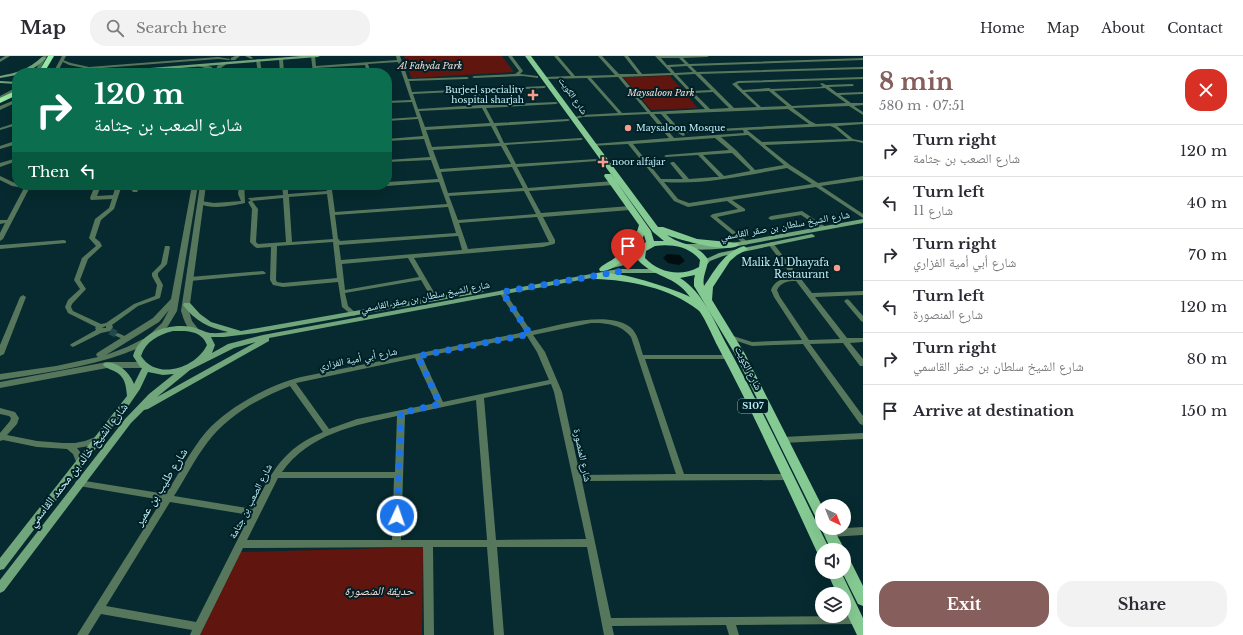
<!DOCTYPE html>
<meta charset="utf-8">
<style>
:root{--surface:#fff;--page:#f2f2f3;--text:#2b2b33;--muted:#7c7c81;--line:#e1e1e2;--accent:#865e5c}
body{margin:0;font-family:"Libre Baskerville","Noto Naskh Arabic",serif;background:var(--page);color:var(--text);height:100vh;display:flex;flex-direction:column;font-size:15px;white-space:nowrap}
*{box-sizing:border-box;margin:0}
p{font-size:13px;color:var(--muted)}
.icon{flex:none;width:22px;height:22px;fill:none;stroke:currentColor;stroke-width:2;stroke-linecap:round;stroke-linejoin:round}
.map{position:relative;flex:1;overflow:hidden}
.sheet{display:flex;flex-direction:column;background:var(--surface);width:380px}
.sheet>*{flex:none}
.banner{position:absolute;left:12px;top:12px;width:380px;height:122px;border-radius:16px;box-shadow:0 4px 16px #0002;background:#0b6e4f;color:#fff;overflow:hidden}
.needle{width:26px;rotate:137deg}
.controls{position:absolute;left:815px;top:443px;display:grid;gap:8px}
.controls a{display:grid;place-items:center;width:36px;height:36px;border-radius:50%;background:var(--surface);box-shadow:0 4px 16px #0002;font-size:20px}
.pin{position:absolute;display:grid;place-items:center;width:34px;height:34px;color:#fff;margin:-41px -17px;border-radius:50% 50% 50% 0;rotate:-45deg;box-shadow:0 0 4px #0007}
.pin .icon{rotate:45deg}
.me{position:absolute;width:44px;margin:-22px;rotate:3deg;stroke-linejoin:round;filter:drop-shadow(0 0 3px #0008)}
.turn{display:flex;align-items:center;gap:14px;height:84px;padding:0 16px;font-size:18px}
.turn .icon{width:52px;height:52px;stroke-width:2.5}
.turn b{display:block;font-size:28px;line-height:34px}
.then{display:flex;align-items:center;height:38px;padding:0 16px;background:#0003;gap:8px;font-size:15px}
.round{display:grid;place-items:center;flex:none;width:42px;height:42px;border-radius:16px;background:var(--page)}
.overview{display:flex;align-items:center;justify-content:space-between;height:68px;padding:0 16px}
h1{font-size:24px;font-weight:700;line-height:30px;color:var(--accent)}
.cta{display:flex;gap:8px;margin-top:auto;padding:8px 16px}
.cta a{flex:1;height:46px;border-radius:16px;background:var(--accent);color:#fff;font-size:16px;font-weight:700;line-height:46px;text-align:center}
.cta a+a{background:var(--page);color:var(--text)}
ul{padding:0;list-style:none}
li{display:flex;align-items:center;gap:12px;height:52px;padding:0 16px;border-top:1px solid var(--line)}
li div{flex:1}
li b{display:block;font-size:15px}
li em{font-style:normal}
header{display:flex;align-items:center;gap:24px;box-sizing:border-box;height:56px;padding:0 20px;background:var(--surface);border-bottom:1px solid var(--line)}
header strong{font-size:19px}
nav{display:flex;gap:22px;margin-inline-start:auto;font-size:14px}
.search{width:280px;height:36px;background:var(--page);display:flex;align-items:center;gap:10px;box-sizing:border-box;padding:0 14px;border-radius:16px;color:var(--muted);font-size:15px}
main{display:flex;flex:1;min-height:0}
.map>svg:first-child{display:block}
</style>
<header>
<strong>Map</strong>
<div class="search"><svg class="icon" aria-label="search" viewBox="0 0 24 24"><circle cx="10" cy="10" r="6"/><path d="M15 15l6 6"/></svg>Search here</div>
<nav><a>Home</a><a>Map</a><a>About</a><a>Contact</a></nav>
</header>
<main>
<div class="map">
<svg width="863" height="579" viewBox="0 0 863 579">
<rect width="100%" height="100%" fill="#062a2f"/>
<g fill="#60150e">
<polygon points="404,0 502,0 514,16 414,22 411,21"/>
<polygon points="670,20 698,52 651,54 623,21"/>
<polygon points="423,491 422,579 200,579 241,496"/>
</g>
<polygon fill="#010e11" points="667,198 680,199 685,205 679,209 668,207 663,202"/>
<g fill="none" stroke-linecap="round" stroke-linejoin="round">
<polyline stroke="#22484d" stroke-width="7" stroke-dasharray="7 3.5" stroke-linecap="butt" points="110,275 118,279"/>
<g fill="#57775c" fill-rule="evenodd">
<polygon points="5,0 10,0 0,6 0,3"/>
<path d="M 311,0 L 315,0 L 316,10 L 397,4 L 396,0 L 400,0 L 408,23 L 467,21 L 469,22 L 467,23 L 409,25 L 412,36 L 545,30 L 546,31 L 544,32 L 478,35 L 485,49 L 556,46 L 558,47 L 556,48 L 486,52 L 494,67 L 568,63 L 570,64 L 568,65 L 496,70 L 504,87 L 581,82 L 583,83 L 581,84 L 506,89 L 516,108 L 597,103 L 599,104 L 597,105 L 517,111 L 528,132 L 613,125 L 616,127 L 613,129 L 529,135 L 541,157 L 630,150 L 633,152 L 630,154 L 543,161 L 555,184 L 555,187 L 554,188 L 543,191 L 414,202 L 438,243 L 435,245 L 432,243 L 421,224 L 345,237 L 348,250 L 357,258 L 354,260 L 352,259 L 342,251 L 338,226 L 283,231 L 273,229 L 270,224 L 271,191 L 257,192 L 255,191 L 250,186 L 252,153 L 248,146 L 251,144 L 248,143 L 249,142 L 283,139 L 282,129 L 288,129 L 288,138 L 327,135 L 326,129 L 332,129 L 332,131 L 360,129 L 382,129 L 379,131 L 332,134 L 335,156 L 447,148 L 439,126 L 387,130 L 385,129 L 387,129 L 387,126 L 438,123 L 431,104 L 387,106 L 387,104 L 430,101 L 424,83 L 387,85 L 387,83 L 423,80 L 418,63 L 387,65 L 387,63 L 417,61 L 412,46 L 387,47 L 387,45 L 411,44 L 398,6 L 368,8 L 371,17 L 367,17 L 365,9 L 316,12 L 317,17 L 313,17 ZM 474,35 L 481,49 L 418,53 L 413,38 ZM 482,52 L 490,67 L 425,71 L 419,55 ZM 491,70 L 500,87 L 432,91 L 426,74 ZM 501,90 L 511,108 L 440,113 L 433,94 ZM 512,111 L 523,132 L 448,137 L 441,116 ZM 524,135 L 536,158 L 458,164 L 449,140 ZM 327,138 L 333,183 L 292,186 L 289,141 ZM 283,142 L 286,186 L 258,188 L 256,186 L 258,153 L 252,145 ZM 448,151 L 456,177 L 339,185 L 340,184 L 338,183 L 335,159 ZM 537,161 L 549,186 L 468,193 L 459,167 ZM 458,180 L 462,194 L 341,204 L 339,189 ZM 333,186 L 337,222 L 283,227 L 277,226 L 276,224 L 277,190 ZM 408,202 L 419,221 L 345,234 L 342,208 Z"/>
<polygon points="508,0 512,0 523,15 520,18 537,20 538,20 538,22 523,20 474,22 472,21 474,20 515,18 519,15"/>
<path d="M 554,0 L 558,0 L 575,20 L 615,19 L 598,0 L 602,0 L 619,18 L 638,18 L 624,0 L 628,0 L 642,18 L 671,17 L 655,0 L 709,0 L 707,1 L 683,2 L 689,8 L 863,2 L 863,4 L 691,10 L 697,16 L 863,11 L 863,13 L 700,18 L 734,52 L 757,51 L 732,28 L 738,25 L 863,21 L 863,23 L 739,27 L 737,28 L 743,34 L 769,32 L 771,33 L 820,31 L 823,30 L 820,28 L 822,27 L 826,29 L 852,28 L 854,29 L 853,30 L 829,31 L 837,37 L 863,36 L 863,38 L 840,39 L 851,47 L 863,47 L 863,49 L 854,50 L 863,56 L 863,59 L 849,50 L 793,52 L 810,65 L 816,68 L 863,66 L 863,68 L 837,70 L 853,83 L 863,85 L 863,87 L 854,85 L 765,89 L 790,109 L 818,127 L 863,120 L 863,124 L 821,130 L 863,158 L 863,162 L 816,131 L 732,144 L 745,153 L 745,155 L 717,161 L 749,187 L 746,189 L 744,188 L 710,160 L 713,158 L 738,153 L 727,145 L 688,151 L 674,145 L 628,88 L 591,90 L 591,88 L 593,88 L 669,82 L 649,58 L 583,61 L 572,64 L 572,62 L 582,59 L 618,57 L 587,22 L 544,23 L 544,21 L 545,21 L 571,20 ZM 661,2 L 679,2 L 685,8 L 667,9 ZM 687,10 L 693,16 L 675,17 L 670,11 ZM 695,18 L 711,34 L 692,35 L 677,19 ZM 673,19 L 705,53 L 651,56 L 622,21 ZM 618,21 L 647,56 L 622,57 L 591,22 ZM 825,32 L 846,47 L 792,50 L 774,35 ZM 769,35 L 787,50 L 761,51 L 745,36 ZM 713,36 L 729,52 L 710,53 L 694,37 ZM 788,53 L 809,68 L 681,75 L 666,58 ZM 654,58 L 661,58 L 678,77 L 683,80 L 685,79 L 684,77 L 743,74 L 744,77 L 674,82 ZM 830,70 L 835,72 L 848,83 L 762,86 L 747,74 ZM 748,79 L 784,109 L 755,114 L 736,94 L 721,81 ZM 715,82 L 729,94 L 666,99 L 664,100 L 666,101 L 698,99 L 719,121 L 715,121 L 689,123 L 674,106 L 672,106 L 670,107 L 683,123 L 661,123 L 633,88 ZM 732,97 L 750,114 L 750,115 L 724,120 L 703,99 ZM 787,112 L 812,128 L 689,147 L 678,143 L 664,126 C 705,129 747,119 787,112 Z"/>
<polygon points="218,1 231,3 229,4 218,3 89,13 69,9 61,5 63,4 71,7 89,11"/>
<polygon points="281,2 283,3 284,17 280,17 279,3"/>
<polygon points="258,3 260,4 262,17 258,17 256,4"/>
<polygon points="125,14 144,14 150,17 124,16 123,15"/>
<polygon points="15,67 17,67 17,69 0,74 0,72"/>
<polygon points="15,85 17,85 17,88 0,93 0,90"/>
<polygon points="17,102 17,105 0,111 0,107"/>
<polygon points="0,120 17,128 17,129 31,129 3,183 0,185 0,177 5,167 0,168 0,164 7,164 24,132 12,130 0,124"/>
<path d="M 95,129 L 101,129 L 97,140 L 113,139 L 116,129 L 122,129 L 114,153 L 101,164 L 95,182 L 100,186 L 102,190 L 88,203 L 80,224 L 86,233 L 72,248 L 71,251 L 73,255 L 101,268 L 106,267 L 134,248 L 155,240 L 157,229 L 152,220 L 152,217 L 161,208 L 165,190 L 169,190 L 170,191 L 167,208 L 158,217 L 158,220 L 163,229 L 160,242 L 138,250 L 112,269 L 113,271 L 110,275 L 101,277 L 73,291 L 71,290 L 70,289 L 71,288 L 96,274 L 95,272 L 96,271 L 68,257 L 65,251 L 68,244 L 80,233 L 74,224 L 82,202 L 96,190 L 89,182 L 95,163 L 109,152 L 112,143 L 91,144 L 90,142 ZM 106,270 L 106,272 L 102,272 Z"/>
<polygon points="132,129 138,129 136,132 138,135 137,136 133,136 130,132"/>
<path d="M 239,129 L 245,129 C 244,135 245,142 245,147 C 232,150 210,154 198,147 L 201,145 L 214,147 L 241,145 L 238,138 Z"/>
<polygon points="802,155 826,171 826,173 822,173 801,159 771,164 768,162 771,160"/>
<polygon points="64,184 66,185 66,187 0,193 0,189"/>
<path d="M 771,186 L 773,187 L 812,237 L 863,235 L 863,239 L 815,241 L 847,282 L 863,282 L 863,286 L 850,287 L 863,303 L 863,310 L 860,310 L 843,287 L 810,288 L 863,360 L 863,369 L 860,368 L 803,288 L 752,290 L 728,282 L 727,281 L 730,279 L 752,286 L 802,284 L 774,241 L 771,234 C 775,224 783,222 793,221 L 768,188 ZM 796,225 L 840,283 L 809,284 L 780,241 L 777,234 C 781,226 788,225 796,225 Z"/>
<polygon points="263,215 266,217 265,218 190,225 187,223 190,221"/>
<path d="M 502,234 L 504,235 L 531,275 C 558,270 606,254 630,271 C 638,277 640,290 643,299 L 731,299 L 732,301 L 731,303 L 645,303 L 684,418 L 788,418 L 791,419 L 792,421 L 791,423 L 788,424 L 582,425 L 611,562 L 857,560 L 861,561 L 862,564 L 861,567 L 857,568 L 736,569 L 739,579 L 729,579 L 726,569 L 612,570 L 614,579 L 604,579 L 587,491 L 497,491 L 504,579 L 494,579 L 487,491 L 433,491 L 434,579 L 424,579 L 423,491 L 243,492 L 200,579 L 190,579 L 192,574 L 101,558 L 88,579 L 77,579 L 162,444 L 79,430 L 76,429 L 75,427 L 76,425 L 79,424 L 166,438 C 179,418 190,395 206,376 C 228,351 269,329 301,321 L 525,276 L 499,236 ZM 591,267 C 606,267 621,268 631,281 L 676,418 L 580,419 L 562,336 L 545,296 L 533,279 ZM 527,280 L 537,296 L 549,324 L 443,346 L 422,301 ZM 415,302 L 436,347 L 357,363 L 329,373 L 296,327 ZM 551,328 L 554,336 L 586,483 L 496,484 L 484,342 ZM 290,330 L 323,376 C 282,393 272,416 253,453 L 174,440 C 185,423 194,404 207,387 C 227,360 259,342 290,330 ZM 476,344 L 487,484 L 401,484 L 405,359 ZM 397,360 L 395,416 L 282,416 C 309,378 355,369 397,360 ZM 278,422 L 394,422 L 392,484 L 247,484 ZM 170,446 L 250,459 L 196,566 L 106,550 Z"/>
<polygon points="23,239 26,241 4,298 0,300 0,289 20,241"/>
<polygon points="847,243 849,244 863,260 863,266 861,265 844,245"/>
<polygon points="118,277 129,282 130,283 127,285 116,280 115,279 116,278"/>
<path d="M 0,352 L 15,356 L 19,362 L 17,368 L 7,379 L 37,385 L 63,387 L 75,387 L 85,385 L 98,380 L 101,381 L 102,383 C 96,389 85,391 77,392 L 80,396 L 84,406 L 83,408 L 77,408 L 73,398 L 67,393 L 37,391 L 3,384 L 0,385 L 0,377 L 10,365 L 11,362 L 9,360 L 0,358 Z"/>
<polygon points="863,377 863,383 783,387 780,386 779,384 780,382 783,381"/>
<polygon points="863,471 863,479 830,481 827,480 825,477 827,474 830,473"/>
</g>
<g fill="#57775c" fill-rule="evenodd">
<polygon points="43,0 47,0 38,17 34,17"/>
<polygon points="62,0 66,0 57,17 53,17"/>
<polygon points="235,0 240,0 235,4 231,4 231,2"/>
<polygon points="245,0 250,0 253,2 251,3"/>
<polygon points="224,6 228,7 221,12 220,17 216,17 217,10"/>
<polygon points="200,8 212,11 214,17 210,17 208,13 198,10 198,8"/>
<polygon points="17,31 17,34 0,43 0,40"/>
<polygon points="17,43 17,46 0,54 0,50"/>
<path d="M 192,129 L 198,129 L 177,255 L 168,270 L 155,282 L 149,282 L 148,280 L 162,267 L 169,254 L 159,266 L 106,299 L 127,291 L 143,283 L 146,283 L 150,285 C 144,291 133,294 126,297 C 85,312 42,317 0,324 L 0,318 L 56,310 L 98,301 L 96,299 L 97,297 L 153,262 L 171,243 Z"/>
<path d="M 200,129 L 206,129 L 189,255 L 192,265 L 199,274 L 195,276 C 186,273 184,264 181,255 Z"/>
<polygon points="107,306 142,306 146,309 142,312 107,312 0,332 0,326"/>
</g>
<g fill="#71a57b" fill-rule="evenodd">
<polygon points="301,0 320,0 318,1 117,17 98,17 100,16"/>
<path d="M 42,1 L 46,2 C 38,10 29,17 17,17 L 17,19 L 0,22 L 0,20 C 19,16 27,14 42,1 Z"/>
<polygon points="105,12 107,13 107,14 71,17 52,17 54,16"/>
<polygon points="0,25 17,26 17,28 0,27"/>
<path d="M 863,163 L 863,167 L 727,192 C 717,193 690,196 683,190 L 686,188 L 727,188 Z"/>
<polygon points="812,178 815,180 814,181 723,200 710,205 706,210 704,211 701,209 706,203 719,197"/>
<polygon points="641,195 644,197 643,198 632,207 605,214 601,212 603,211 627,204"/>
<path d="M 618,213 L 657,213 L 661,215 L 657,217 L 618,217 L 269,282 L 269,285 L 148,353 L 144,354 L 131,367 L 4,535 L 0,537 L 0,524 L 125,363 L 149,338 L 174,318 L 163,319 L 148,316 L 140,333 L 129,349 L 4,513 L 0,514 L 0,502 L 127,340 C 126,329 125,320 114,315 C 110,313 106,312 103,309 L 104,307 C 117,304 130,317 134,328 L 142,312 L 140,311 L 133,300 C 140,276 169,267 192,271 C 197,272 201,274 206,276 C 212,278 222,277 228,276 C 209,272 195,265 183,249 L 184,247 L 190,247 L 200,258 L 211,266 L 241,275 L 480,233 L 484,235 L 480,237 L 256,277 L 224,281 L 211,281 L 215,289 L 212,297 L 228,288 L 263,279 ZM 173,275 C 187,275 201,274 207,289 C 196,312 157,325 141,300 C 146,285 158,279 173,275 ZM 256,286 L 157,341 L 190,314 L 234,292 Z"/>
</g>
<g fill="#86ca93" fill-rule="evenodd">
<path d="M 525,0 L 531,0 L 658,171 L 663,171 L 697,183 L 738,187 L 739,189 C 729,198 680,184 667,179 C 681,190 695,186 707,202 L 708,204 C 707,214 702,221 704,230 C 715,214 724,196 744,190 L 748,193 L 737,199 L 730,205 L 713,231 L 712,244 L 745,298 L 822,450 L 822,467 L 818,465 L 816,462 L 735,298 L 694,230 L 694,223 L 695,219 L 680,222 C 703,236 715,267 728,291 C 764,357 796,426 830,494 L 822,494 L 822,499 L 818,498 L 816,494 C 784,425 753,356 717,289 C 714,283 702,256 698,254 C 670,232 630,224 595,223 L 591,220 C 602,208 675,233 690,241 C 675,219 654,222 638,204 L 637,202 L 638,194 L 646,186 L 644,179 C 639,191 613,218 600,215 L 599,213 C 602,209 607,207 612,204 C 625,195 635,185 639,169 L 604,120 L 605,118 L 611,118 L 651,175 L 654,185 L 664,185 L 653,176 ZM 655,190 C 671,188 689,190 700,204 L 699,211 C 681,221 659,217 645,202 L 646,195 Z"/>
<polygon points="822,469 822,472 833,472 845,494 844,495 831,494 821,472"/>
<polygon points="844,501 849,502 863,530 863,550 858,548 842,516 844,516"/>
<polygon points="827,516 841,516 863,562 863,579 857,579 844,552 844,538 837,538"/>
</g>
<g fill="#98eba8" fill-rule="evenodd">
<polygon points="48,0 54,0 44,17 38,17"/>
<polygon points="17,34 17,39 0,47 0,42"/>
</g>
</g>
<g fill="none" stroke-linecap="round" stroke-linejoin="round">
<polyline stroke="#1a73e8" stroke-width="7" stroke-dasharray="0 12.6" points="397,460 401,357 440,348 418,300 530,278 502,236 628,214"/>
</g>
<g fill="#f59d8f" stroke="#002025" stroke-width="1.5">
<path d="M531 33h4v4h4v4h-4v4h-4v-4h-4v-4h4z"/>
<circle cx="628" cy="72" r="4"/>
<path d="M601 100h4v4h4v4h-4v4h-4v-4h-4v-4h4z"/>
<circle cx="837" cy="212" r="4"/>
</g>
<g text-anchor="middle" stroke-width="4" stroke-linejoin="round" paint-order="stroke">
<g font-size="9" font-style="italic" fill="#f6dbd6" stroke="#002025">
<text x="430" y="13">Al Fahyda Park</text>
<text x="661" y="40">Maysaloon Park</text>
</g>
<g font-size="9" fill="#c0f0f9" stroke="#002025" text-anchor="start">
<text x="524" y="37" text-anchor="end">Burjeel speciality<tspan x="524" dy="10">hospital sharjah</tspan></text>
<text x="636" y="75">Maysaloon Mosque</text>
<text x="612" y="109">noor alfajar</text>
</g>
<g font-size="9" fill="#c0f0f9" stroke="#002025">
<text transform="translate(573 40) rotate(55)" y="3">شارع الكويت</text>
</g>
<rect fill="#002025" stroke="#86b2b9" stroke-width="1" x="738" y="343" width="30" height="14" rx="3"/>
<g font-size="9" font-weight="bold" fill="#c0f0f9">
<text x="753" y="353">S107</text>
</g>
<g font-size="10" fill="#c0f0f9" stroke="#002025">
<text transform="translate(785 169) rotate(-10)" y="4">شارع الشيخ سلطان بن صقر القاسمي</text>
<text transform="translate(425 240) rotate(-11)" y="4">شارع الشيخ سلطان بن صقر القاسمي</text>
<text transform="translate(358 302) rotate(-11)" y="4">شارع أبي أمية الفزاري</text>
<text transform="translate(749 312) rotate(63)" y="4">شارع الكويت</text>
<text transform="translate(583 399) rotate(78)" y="4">شارع المنصورة</text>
<text transform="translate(250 445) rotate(-63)" y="4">شارع الصعب بن جثامة</text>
</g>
<g font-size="10" fill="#c0f0f9" stroke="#002025" text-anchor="end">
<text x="829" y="210">Malik Al Dhayafa<tspan x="829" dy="12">Restaurant</tspan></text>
</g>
<g font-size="12" fill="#c0f0f9" stroke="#002025">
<text transform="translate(78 409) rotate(-52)" y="4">شارع الشيخ خالد بن محمد القاسمي</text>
<text transform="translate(161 431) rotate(-58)" y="4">شارع طليب بن عمير</text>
</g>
<g font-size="12" font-style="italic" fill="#f6dbd6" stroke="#002025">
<text x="379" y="539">حديقة المنصورة</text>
</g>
</g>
</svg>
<div class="controls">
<a><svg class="needle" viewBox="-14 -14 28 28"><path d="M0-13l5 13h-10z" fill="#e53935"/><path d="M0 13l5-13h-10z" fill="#7c7c81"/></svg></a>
<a><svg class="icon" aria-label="sound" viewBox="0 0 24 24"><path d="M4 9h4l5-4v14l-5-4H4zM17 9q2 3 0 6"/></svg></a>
<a><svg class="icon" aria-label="layers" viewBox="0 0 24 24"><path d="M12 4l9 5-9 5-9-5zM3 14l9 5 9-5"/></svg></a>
</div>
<div class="pin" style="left:628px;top:214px;background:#d93025"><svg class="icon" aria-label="arrive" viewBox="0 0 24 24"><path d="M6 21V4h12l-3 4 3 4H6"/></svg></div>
<svg class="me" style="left:397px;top:460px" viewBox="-20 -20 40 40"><circle r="17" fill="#1a73e8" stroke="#fff" stroke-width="3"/><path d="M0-11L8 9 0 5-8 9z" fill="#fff"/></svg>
<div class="banner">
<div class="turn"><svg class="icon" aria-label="right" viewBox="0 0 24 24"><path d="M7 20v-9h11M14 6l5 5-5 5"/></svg><div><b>120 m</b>شارع الصعب بن جثامة</div></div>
<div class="then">Then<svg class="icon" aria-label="left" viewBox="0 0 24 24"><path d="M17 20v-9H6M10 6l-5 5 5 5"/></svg></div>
</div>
</div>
<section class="sheet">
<div class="overview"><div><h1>8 min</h1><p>580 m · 07:51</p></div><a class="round" style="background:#d93025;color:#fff"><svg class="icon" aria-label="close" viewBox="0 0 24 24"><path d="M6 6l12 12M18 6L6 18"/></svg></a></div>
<ul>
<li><svg class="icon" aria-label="right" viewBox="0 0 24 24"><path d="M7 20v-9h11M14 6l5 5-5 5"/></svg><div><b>Turn right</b><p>شارع الصعب بن جثامة</p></div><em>120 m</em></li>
<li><svg class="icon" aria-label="left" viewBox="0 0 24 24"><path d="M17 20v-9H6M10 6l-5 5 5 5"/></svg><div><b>Turn left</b><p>شارع 11</p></div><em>40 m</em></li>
<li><svg class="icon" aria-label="right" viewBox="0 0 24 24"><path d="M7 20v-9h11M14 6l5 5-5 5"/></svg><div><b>Turn right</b><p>شارع أبي أمية الفزاري</p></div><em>70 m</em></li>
<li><svg class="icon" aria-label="left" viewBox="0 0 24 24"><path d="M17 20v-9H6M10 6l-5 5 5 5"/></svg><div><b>Turn left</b><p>شارع المنصورة</p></div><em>120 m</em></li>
<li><svg class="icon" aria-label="right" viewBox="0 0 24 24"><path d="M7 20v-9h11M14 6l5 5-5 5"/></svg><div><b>Turn right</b><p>شارع الشيخ سلطان بن صقر القاسمي</p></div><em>80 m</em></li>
<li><svg class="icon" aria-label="arrive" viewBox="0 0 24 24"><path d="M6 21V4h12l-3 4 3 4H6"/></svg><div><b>Arrive at destination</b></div><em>150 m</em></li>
</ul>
<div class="cta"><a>Exit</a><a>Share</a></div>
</section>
</main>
